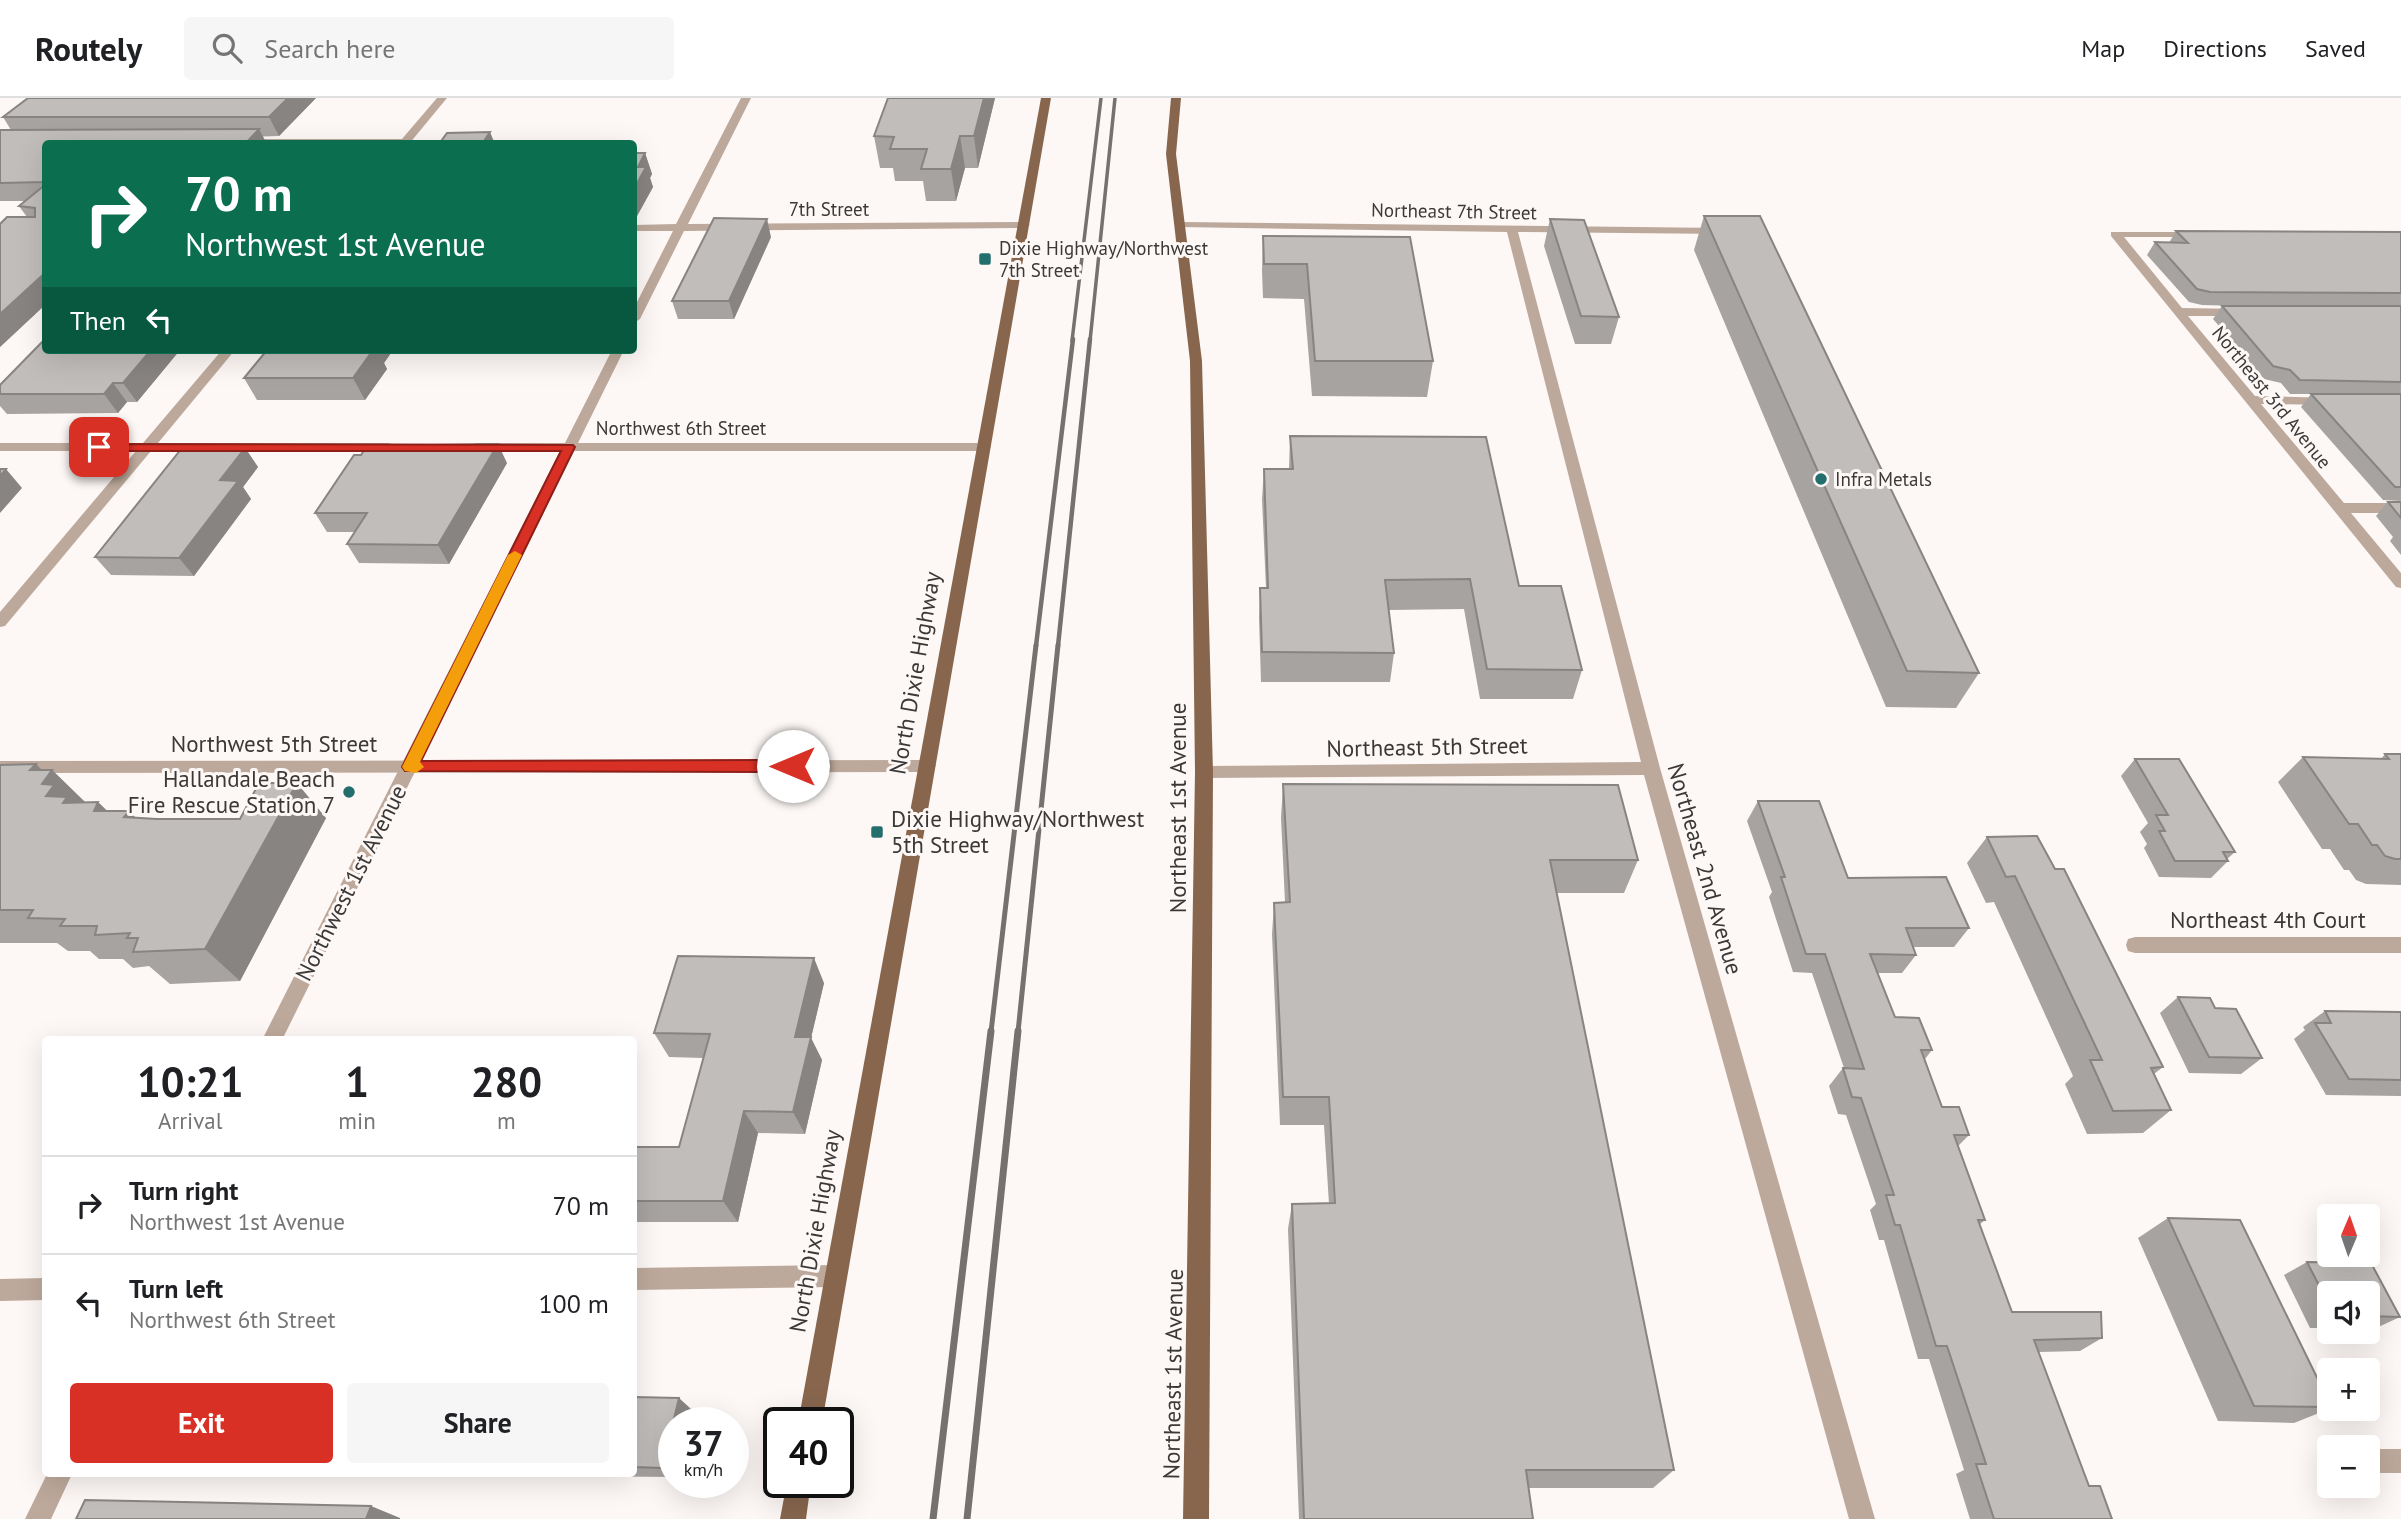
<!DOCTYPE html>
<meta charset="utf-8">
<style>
:root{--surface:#fff;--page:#f6f6f6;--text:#202124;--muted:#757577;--line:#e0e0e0;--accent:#d93025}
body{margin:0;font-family:"PT Sans",sans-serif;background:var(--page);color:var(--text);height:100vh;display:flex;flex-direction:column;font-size:26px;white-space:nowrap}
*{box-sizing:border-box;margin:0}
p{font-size:23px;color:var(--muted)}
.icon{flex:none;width:38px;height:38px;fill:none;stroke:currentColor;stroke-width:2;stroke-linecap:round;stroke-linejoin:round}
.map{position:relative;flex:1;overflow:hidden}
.side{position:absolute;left:42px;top:938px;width:595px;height:441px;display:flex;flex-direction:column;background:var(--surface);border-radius:7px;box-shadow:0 7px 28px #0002}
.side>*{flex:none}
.top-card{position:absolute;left:42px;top:42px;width:595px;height:214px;border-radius:7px;box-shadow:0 7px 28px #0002;background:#0b6e4f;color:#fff;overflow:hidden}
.needle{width:46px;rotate:2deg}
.fabs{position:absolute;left:2317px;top:1106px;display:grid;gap:14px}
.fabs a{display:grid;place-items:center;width:63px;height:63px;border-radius:7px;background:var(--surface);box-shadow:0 7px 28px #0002;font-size:35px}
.speed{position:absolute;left:658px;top:1309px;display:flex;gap:14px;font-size:35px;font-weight:700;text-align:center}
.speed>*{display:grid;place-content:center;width:91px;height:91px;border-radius:50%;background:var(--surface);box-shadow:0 7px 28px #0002;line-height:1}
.speed small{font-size:18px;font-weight:400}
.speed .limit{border:4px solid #111;border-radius:10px;background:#fff;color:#111}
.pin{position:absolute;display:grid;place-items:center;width:60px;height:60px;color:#fff;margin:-30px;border-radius:14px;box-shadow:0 4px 10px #0006}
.me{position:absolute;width:77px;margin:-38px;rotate:270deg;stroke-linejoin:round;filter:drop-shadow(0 0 5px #0008)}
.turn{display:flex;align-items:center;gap:24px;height:147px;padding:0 28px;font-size:32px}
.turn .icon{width:91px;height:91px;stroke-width:2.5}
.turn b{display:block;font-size:49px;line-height:60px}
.then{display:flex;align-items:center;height:66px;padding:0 28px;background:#0003;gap:14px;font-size:26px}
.eta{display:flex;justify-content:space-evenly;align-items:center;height:119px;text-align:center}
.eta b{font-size:42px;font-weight:700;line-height:49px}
.cta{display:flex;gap:14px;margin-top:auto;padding:14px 28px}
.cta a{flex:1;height:80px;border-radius:7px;background:var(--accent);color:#fff;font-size:28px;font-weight:700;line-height:80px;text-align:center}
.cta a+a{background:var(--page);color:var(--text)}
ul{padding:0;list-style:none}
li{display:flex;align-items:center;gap:21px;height:98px;padding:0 28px;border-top:2px solid var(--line)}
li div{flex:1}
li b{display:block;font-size:26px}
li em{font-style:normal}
header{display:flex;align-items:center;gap:42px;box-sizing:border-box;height:98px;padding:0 35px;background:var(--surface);border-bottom:2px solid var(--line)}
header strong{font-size:33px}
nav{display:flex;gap:38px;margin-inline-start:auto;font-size:24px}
.search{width:490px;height:63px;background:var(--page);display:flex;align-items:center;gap:18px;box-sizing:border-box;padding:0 24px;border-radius:7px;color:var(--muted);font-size:26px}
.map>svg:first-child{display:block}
</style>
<header>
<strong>Routely</strong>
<div class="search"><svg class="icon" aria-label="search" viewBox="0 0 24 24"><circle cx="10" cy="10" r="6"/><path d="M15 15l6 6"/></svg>Search here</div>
<nav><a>Map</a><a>Directions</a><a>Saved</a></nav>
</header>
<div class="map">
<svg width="2401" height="1421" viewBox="0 0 2401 1421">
<rect width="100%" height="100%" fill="#fdf8f6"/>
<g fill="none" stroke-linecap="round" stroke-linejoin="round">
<g fill="#bda99b" fill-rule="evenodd">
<polygon points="437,0 447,0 409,46 238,44 243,41 402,41"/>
<polygon points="741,0 751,0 688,126 1024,124 1030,127 1024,130 684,133 640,221 634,225 634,210 673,133 634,133 634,127 676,126"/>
<polygon points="1182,124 1724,130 1730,133 1724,136 1518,134 1660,670 1875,1421 1849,1421 1644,677 1204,680 1195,674 1204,668 1641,664 1507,134 1178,129 1176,127"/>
<polygon points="2111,134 2200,134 2200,138 2196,139 2124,139 2182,210 2245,211 2247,214 2241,218 2188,218 2255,298 2335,300 2335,306 2330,307 2261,306 2344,405 2401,405 2401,415 2351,415 2401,475 2401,490 2396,489 2111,138"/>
<polygon points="222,252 235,252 158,345 389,345 396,349 389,353 151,353 5,528 0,529 0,514 136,353 0,353 0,345 143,345"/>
<polygon points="612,252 624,252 578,345 984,345 991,349 984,353 574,353 282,942 262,942 560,353 476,353 469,349 476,345 565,345"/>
<polygon points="2135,839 2401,839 2401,855 2135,855 2128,853 2126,847 2128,841"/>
<polygon points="836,1167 844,1170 847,1178 844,1186 836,1189 634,1192 634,1170"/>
<polygon points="46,1180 46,1202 0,1203 0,1181"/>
<rect x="2368" y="1351" width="33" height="24"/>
<polygon points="47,1376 72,1376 51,1421 25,1421"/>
</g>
<polygon fill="#bda99b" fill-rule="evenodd" points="927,662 936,668 927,674 0,675 0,663"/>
<g fill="#88664e" fill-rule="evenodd">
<polygon points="1041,0 1051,0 822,1325 798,1325"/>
<polygon points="1171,0 1181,0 1176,56 1202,263 1213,674 1209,1421 1183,1421 1195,674 1190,263 1166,56"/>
<polygon points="787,1384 811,1384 806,1421 780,1421"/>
</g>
<g stroke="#747170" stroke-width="3.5">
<polyline points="1072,243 1101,0"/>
<polyline points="1090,243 1115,0"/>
</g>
<g stroke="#747170" stroke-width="4.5">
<polyline points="1036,548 1073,241"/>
<polyline points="1058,548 1090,241"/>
</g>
<g stroke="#747170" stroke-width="5">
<polyline points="991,934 1036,547"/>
<polyline points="1018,934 1058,547"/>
</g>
<g stroke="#747170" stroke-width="7">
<polyline points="933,1421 991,933"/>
<polyline points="967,1421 1018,933"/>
</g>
</g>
<g fill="#a6a3a0">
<polygon points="316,0 279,38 46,46 46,206 0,249 0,126 27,119 19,108 26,103 0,103 0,32 11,32 3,19"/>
<polygon points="888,0 995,0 978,70 965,70 956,103 926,103 923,83 895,83 893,70 880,70 874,38"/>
<polygon points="634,55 645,55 652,76 650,80 653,89 637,118 634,118"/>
<polygon points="1704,118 1979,575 1956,610 1886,609 1694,152"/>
<polygon points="1550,121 1619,219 1611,246 1575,246 1544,148"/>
<polygon points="2176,133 2401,134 2401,403 2383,402 2301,309 2311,296 2290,296 2281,285 2264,281 2213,221 2222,208 2239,208 2202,207 2189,204 2147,157 2155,144 2169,145"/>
<polygon points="1263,138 1410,139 1433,263 1427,299 1312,298 1304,201 1263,200 1262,173"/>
<polygon points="771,139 734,221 678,221 672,203"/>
<polygon points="46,252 180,252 137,304 127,304 118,315 7,316 0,308 0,287"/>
<polygon points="267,252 393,252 384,265 387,271 365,302 257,302 244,280"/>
<polygon points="1290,338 1519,488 1582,572 1573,601 1480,601 1464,511 1389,512 1394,555 1390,584 1261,584 1259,520 1260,490 1266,490 1262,401 1264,371 1289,371"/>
<polygon points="245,350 258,369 243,389 251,401 194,478 111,477 95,459"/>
<polygon points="507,365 449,466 359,465 347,446 355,434 327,434 315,415"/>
<polygon points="2388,404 2401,404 2401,457 2390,443 2393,439 2376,418"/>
<polygon points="2385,656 2401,656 2401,787 2366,786 2356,782 2349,772 2344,772 2330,751 2322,751 2278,684 2303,659 2381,661"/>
<polygon points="2135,661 2235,754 2227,761 2228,763 2211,780 2159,779 2144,750 2147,746 2140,734 2148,725 2121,678"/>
<polygon points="0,667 42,672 52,672 85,704 98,704 107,713 136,720 157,721 326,720 240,883 170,886 149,868 133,870 123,861 99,861 90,853 68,853 57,845 0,845"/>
<polygon points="1283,686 1638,762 1624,795 1556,795 1674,1372 1653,1390 1529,1390 1533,1421 1299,1421 1288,1131 1292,1106 1329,1106 1324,1027 1280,1027 1272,836 1274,805 1285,804 1281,720"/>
<polygon points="1758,703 1848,780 1969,830 1954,849 1913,849 1916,857 1902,875 1878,875 1895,919 1932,952 1925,961 1942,1009 1969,1037 1958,1048 1985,1122 1979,1127 2012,1214 2102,1240 2080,1253 2039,1254 2089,1388 2112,1421 1970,1421 1956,1376 1964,1372 1929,1261 1918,1261 1884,1142 1879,1142 1870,1112 1876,1106 1846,1017 1838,1016 1829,988 1843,970 1844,970 1812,875 1793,874 1769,799 1772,794 1747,723"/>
<polygon points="1987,739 2163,969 2154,976 2171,1012 2143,1035 2087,1036 2065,986 2073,978 1994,804 1986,805 1967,765"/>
<polygon points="824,885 811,940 822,962 805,1036 758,1035 738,1124 634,1124 634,1049 679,1049 703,960 669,959 654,935"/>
<polygon points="2178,899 2215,910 2262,960 2241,976 2189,975 2160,915"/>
<polygon points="2325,913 2401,914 2401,998 2326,997 2294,941 2305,932 2303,929"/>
<polygon points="2168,1120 2329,1304 2329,1311 2294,1325 2218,1323 2138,1140"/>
<polygon points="2307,1164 2371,1165 2400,1219 2374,1231 2368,1231 2368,1195 2329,1195 2329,1230 2310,1230 2284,1177"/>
<polygon points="634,1299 691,1311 674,1325 674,1379 560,1378 556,1376 634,1376"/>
</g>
<g fill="#878482">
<polygon points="288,0 316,0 279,38 269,19"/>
<polygon points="984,0 995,0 978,70 974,38"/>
<polygon points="259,31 267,46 245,46"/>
<polygon points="490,34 495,46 482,46"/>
<polygon points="960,38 965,70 956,103 951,71"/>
<polygon points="645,55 652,76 650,80 653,89 637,118 634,107 634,91 638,69"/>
<polygon points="767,121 771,139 734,221 729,203"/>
<polygon points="46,174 46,206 0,249 0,216"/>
<polygon points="151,252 180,252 137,304 123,285"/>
<polygon points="370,252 393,252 384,265 387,271 365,302 353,280"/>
<polygon points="113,285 127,304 118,315 104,296"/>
<polygon points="498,346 507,365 449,466 438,447"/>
<polygon points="245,350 258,369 243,389 251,401 194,478 179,460 220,382"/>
<polygon points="6,371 22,390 0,415 0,378"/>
<polygon points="36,666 48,678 52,672 88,707 83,732 46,698 30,672"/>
<polygon points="297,685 326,720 240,883 205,851"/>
<polygon points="98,704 134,739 94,713"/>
<polygon points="129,713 163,747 124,719"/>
<polygon points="814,860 824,885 811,940 822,962 805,1036 793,1014 795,939"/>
<polygon points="744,1013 758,1035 738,1124 723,1103"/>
<polygon points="679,1300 691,1311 688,1325 674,1325 674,1379 662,1370"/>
<polygon points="371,1408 400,1420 400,1421 366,1421"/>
</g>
<g fill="#c1bdba" stroke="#878482" stroke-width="2">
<polygon points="28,0 288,0 269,19 3,19"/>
<polygon points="888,0 984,0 974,38 960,38 951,71 921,71 927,51 890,51 894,39 874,38"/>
<polygon points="259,31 245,46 46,46 46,84 0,85 0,32"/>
<polygon points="490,34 482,46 439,46 447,35"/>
<polygon points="634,55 645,55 638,69 646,69 634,91"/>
<polygon points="46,86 46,174 0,216 0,126 7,119 35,119 35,110 19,108"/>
<polygon points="1704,118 1760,118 1979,575 1907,573"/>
<polygon points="714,120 767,121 729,203 672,203"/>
<polygon points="1550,121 1584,122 1619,219 1581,218"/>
<polygon points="2176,133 2401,134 2401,195 2210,194 2197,191 2155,144 2188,145"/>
<polygon points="1263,138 1410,139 1433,263 1315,263 1307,166 1264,166"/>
<polygon points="2222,208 2401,208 2401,284 2300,282 2290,272 2273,268"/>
<polygon points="46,240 46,252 151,252 123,285 113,285 104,296 0,296 0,287"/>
<polygon points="267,252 373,252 353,280 244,280"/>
<polygon points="2311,296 2401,296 2401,389 2395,389"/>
<polygon points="1290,338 1486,339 1519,488 1561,488 1582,572 1487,571 1470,481 1385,482 1394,555 1262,554 1260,490 1268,490 1264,371 1293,371"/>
<polygon points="498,346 438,447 347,446 367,415 315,415 354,357 361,357 367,348"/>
<polygon points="182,350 245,350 220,382 238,383 179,460 95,459"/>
<polygon points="0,371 6,371 0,378"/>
<polygon points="2388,404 2401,404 2401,420"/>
<polygon points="2385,656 2401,656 2401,761 2395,761 2385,758 2377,747 2372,747 2358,726 2349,726 2303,659 2389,661"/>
<polygon points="2135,661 2179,661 2235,754 2223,754 2228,763 2175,763 2159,733 2165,733 2156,717 2168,717"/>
<polygon points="36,666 30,672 52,672 42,686 54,687 46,698 67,699 63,705 98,704 94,713 129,713 124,719 157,721 240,721 259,685 297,685 205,851 133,854 138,840 127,840 130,835 95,837 97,828 60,828 65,821 28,820 33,812 0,812 0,667"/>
<polygon points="1283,686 1618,687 1638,762 1550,762 1674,1372 1526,1372 1533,1421 1304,1421 1292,1106 1335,1105 1329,999 1283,999 1274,805 1290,804"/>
<polygon points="1758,703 1819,703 1848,780 1946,779 1969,830 1906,830 1916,857 1870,856 1895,919 1919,920 1932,952 1921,952 1942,1009 1959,1009 1969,1037 1954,1037 1985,1122 1978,1122 2012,1214 2101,1214 2102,1240 2034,1242 2089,1388 2100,1388 2112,1421 1994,1421 1976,1366 1986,1366 1947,1248 1936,1248 1900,1127 1895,1127 1886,1097 1894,1097 1861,1000 1852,999 1843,970 1864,971 1825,856 1806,856 1781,779 1785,779"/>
<polygon points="2037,738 2055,771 2064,771 2163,969 2151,970 2171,1012 2113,1013 2090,962 2102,962 2015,778 2006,779 1987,739"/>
<polygon points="678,858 814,860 795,939 811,939 793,1014 744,1013 723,1103 634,1103 634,1049 679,1049 710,936 654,935"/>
<polygon points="2178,899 2210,900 2215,910 2236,911 2262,960 2209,959"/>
<polygon points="2325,913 2401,914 2401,982 2349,981 2315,925 2331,925"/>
<polygon points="2168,1120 2240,1122 2329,1304 2329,1309 2254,1308"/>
<polygon points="2307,1164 2371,1165 2400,1219 2368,1218 2368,1195 2329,1195 2329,1207"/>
<polygon points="634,1299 679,1300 662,1370 634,1369"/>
<polygon points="85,1402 371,1408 366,1421 76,1421"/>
</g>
<polygon fill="#d93025" stroke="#8d1f18" stroke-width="2" points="94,346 573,347 575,349 421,663 793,662 801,668 793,674 405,673 402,669 561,353 99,353 94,352"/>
<polygon fill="#f59e0b" points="515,453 522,457 420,664 424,669 416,675 405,673 402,669 508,457"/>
<g fill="#236f6e" stroke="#fdf8f6" stroke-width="2.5">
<rect x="978" y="154" width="14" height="14" rx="3.5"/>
<circle cx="1821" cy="381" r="7"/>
<circle cx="349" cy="694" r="7"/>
<rect x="870" y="727" width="14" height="14" rx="3.5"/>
</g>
<g text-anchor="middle" stroke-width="6" stroke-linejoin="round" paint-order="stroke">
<g font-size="19" fill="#3b3938" stroke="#fdf8f6">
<text x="829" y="118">7th Street</text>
<text transform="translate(1454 113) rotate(1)" y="7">Northeast 7th Street</text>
<text transform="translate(2272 299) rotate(51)" y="7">Northeast 3rd Avenue</text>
<text x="681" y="337">Northwest 6th Street</text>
</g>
<g font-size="19" fill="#3b3938" stroke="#fdf8f6" text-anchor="start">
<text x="999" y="157">Dixie Highway/Northwest<tspan x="999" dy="22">7th Street</tspan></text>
<text x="1835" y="388">Infra Metals</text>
</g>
<g font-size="23" fill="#3b3938" stroke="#fdf8f6">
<text transform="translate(915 575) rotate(-80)" y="8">North Dixie Highway</text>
<text x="274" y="654">Northwest 5th Street</text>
<text transform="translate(1427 649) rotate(-1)" y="8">Northeast 5th Street</text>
<text transform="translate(1178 710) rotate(-90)" y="8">Northeast 1st Avenue</text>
<text transform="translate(1705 771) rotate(74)" y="8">Northeast 2nd Avenue</text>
<text transform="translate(351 785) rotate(-63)" y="8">Northwest 1st Avenue</text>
<text x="2268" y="830">Northeast 4th Court</text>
<text transform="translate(815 1133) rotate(-80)" y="8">North Dixie Highway</text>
<text transform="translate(1173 1276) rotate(-89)" y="8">Northeast 1st Avenue</text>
</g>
<g font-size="23" fill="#3b3938" stroke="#fdf8f6" text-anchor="end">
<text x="335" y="689">Hallandale Beach<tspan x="335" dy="26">Fire Rescue Station 7</tspan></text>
<text x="891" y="729" text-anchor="start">Dixie Highway/Northwest<tspan x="891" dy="26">5th Street</tspan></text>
</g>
</g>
</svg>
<div class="fabs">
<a><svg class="needle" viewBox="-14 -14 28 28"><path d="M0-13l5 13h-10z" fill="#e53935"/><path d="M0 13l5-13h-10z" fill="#757577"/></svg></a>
<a><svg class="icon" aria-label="sound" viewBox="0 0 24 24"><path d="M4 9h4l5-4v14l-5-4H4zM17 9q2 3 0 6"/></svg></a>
<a>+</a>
<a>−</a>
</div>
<div class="speed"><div>37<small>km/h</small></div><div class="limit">40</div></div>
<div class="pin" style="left:99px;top:349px;background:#d93025"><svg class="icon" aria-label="arrive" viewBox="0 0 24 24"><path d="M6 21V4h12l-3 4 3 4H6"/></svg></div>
<svg class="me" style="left:793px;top:668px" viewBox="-20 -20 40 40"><circle r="19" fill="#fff"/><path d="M0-13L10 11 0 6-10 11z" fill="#d93025"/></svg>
<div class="top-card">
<div class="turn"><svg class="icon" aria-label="right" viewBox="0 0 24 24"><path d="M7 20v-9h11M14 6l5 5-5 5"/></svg><div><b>70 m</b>Northwest 1st Avenue</div></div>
<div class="then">Then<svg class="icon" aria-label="left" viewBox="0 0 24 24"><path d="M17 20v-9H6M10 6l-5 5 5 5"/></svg></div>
</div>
<section class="side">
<div class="eta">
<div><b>10:21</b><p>Arrival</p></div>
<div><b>1</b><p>min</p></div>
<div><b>280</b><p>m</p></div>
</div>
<ul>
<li><svg class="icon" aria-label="right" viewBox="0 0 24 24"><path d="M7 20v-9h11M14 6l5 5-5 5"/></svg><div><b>Turn right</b><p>Northwest 1st Avenue</p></div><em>70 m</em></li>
<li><svg class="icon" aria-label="left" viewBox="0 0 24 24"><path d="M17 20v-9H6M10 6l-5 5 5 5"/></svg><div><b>Turn left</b><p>Northwest 6th Street</p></div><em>100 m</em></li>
</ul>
<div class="cta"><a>Exit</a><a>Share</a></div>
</section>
</div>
